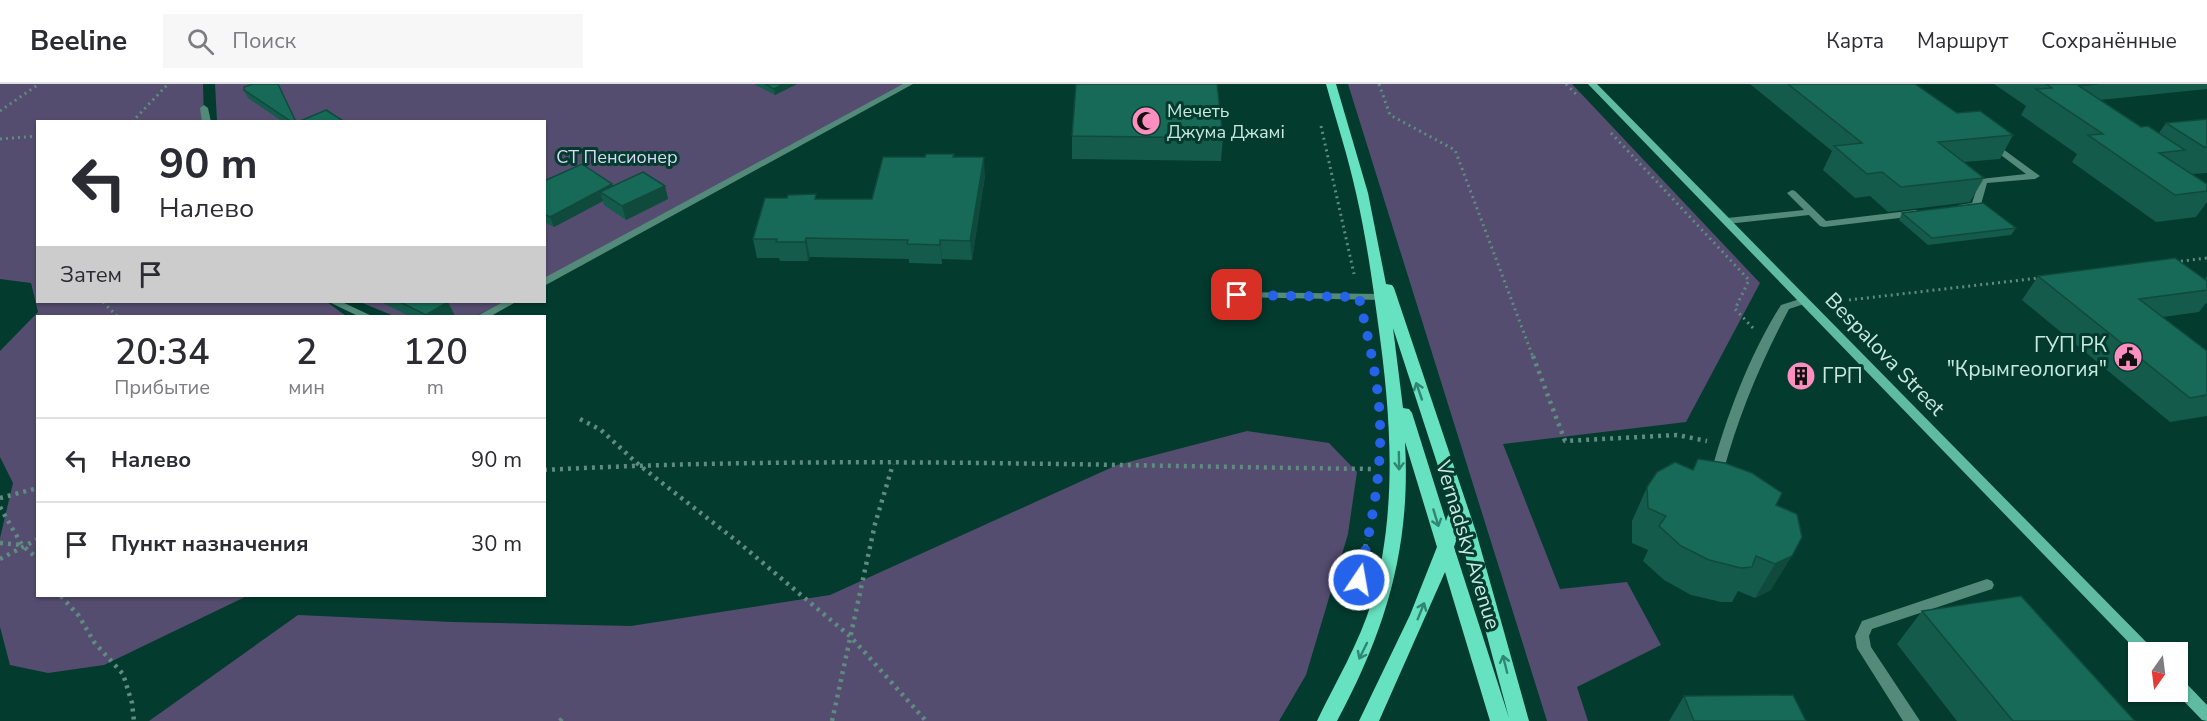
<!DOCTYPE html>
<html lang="ru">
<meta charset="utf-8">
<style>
:root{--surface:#fff;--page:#f7f7f7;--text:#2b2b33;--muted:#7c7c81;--line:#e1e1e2}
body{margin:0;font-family:"Nunito Sans",sans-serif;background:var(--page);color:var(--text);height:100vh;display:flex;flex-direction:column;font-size:22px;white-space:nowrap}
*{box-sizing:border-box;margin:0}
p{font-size:20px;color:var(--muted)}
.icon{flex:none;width:33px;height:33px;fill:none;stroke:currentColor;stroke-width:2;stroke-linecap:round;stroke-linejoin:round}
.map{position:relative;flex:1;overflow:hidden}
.side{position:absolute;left:36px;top:231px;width:510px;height:282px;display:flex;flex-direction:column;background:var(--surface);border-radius:0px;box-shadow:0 2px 4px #0004}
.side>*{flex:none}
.banner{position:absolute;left:36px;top:36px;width:510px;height:183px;border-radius:0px;box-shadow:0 2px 4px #0004;background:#fff;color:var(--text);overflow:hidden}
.needle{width:39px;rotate:194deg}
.controls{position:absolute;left:2128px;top:558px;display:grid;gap:12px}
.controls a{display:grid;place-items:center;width:60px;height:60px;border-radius:0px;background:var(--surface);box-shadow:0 2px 4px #0004;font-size:30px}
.pin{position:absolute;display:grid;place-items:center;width:51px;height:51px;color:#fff;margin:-26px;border-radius:12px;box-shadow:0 3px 9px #0006}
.me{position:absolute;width:66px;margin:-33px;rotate:12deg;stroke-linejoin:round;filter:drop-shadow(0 0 4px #0008)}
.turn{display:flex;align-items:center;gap:21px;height:126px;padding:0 24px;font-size:27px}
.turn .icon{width:78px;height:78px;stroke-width:2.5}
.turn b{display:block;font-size:42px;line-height:51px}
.then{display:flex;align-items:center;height:57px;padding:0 24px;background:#0003;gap:12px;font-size:22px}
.eta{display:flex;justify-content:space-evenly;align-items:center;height:102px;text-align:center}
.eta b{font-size:36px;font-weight:600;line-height:42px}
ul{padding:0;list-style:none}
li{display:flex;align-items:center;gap:18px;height:84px;padding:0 24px;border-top:2px solid var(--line)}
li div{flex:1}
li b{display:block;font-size:22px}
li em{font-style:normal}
header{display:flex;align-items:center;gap:36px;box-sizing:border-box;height:84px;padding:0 30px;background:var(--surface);border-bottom:2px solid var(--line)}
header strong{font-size:28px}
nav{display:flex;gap:33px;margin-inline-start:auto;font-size:21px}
.search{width:420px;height:54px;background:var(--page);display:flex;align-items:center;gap:15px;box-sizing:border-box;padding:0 21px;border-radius:0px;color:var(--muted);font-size:22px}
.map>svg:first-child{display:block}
</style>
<header>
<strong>Beeline</strong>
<div class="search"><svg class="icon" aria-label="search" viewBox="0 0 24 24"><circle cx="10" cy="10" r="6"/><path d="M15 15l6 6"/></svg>Поиск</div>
<nav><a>Карта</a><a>Маршрут</a><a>Сохранённые</a></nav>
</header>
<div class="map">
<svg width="2207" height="637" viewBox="0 0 2207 637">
<rect width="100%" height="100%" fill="#033b2e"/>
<g fill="#544d6f">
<polygon points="0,0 203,0 204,37 38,38 38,218 327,218 346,232 38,232 38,512 247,512 104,581 48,589 10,581 0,543 0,454 13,399 0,373 0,267 38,228 31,199 0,195"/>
<polygon points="215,0 905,0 545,195 544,38 217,37"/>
<polygon points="1348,0 1572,0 1760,199 1686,338 1503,360 1560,505 1627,498 1661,561 1577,603 1588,637 1547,637"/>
<polygon points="360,218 504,218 476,232 394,232"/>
<polygon points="1247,347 1329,359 1357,388 1348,450 1306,591 1279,637 149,637 298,531 452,538 631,542 830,511 1117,381"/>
</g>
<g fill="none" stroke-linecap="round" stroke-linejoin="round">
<g stroke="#5f8c81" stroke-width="3" stroke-dasharray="2 4" stroke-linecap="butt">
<polyline points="1379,0 1390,31 1455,66 1533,273"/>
<polyline points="1566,0 1578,12"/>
<polyline points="0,27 39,0"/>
<polyline points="132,38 168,0"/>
<polyline points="1321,42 1354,190"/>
<polyline points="1611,49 1749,196 1735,225 1753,244"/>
<polyline points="0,55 38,52"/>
<polyline points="2175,178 2207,174"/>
<polyline points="1849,216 2039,194"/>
<polyline points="103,218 117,232"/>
</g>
<g stroke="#5f8c81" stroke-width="4.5" stroke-dasharray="3 5" stroke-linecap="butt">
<polyline points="1533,272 1565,357 1677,351 1707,357"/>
<polyline points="580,335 601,346 639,381 738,458 851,553 926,637"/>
<path d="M 544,386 C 820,371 1098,382 1375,385"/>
<polyline points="0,414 38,404"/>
<polyline points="0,423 22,461 38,475"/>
<polyline points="0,459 21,461"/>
<polyline points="0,475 38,455"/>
<polyline points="61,512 79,532 94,558 123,590 132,619 134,637"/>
<polyline points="1354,518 1367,455"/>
<polyline points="560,637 563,633"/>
<polyline points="832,637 875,440 893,380"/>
</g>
<g fill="#538a79" fill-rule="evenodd">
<polygon points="903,0 913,0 544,202 544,194"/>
<polygon points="204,21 208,24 211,38 202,38 200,24"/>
<polygon points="1992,57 2040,92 2035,95 1987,99 1980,124 1959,125 1959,121 1972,119 1980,95 2026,90 1989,62 1987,60"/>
<polygon points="1792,106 1795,107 1826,137 1916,126 1921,129 1916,132 1824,143 1820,142 1809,131 1727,140 1722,137 1727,134 1804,126 1787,109"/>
<polygon points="1237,208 1381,210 1386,213 1381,216 1233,213 1232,211 1233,209"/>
<path d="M 1803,214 L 1808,217 L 1807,219 L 1789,225 C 1761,278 1738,332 1723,389 L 1722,392 L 1712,392 L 1711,389 C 1727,331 1749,272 1781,221 Z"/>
<polygon points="329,218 342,218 372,232 358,232"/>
<polygon points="503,218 516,218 491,232 477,232"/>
<polygon points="1987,495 1992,497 1994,501 1992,505 1872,545 1869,552 1871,563 1920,637 1903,637 1857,564 1855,552 1862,537"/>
</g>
<g fill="#5fbca2" fill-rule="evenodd">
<polygon points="1588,0 1597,0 2152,564 2154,568 2139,569"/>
<polygon points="2178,595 2183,596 2207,621 2207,637 2202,636 2175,608 2178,608"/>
</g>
<path fill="#67e2c1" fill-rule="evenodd" d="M 1326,0 L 1336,0 L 1368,109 L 1386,200 L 1392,201 L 1394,204 L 1476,448 L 1529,637 L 1490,637 L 1445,488 L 1379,637 L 1359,637 L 1410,531 L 1437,463 L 1405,358 C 1411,463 1386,546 1337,637 L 1317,637 C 1336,597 1359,560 1372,517 C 1398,426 1391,332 1378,239 C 1372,195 1366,152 1356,109 C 1348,72 1336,36 1326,0 ZM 1393,244 L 1451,422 L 1446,437 L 1412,329 L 1409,325 L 1403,324 ZM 1459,448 L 1509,634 L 1454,463 Z"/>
</g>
<g fill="#145b4b">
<polygon points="754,0 797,0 775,11"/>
<polygon points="1750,0 1915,0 1957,29 2013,51 2000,75 1964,78 1984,94 1970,118 1888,128 1870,112 1855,114 1823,86 1832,67"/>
<polygon points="1994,0 2207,0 2207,5 2100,16 2141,43 2159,49 2166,39 2207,35 2207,89 2192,90 2207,100 2207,118 2196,133 2156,138 2072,78 2077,70 2021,31 2026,22"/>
<polygon points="244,6 297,38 283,38 248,14"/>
<polygon points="1072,52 1223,54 1221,77 1072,75"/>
<polygon points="954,70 954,73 985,92 972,176 942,175 942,180 909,179 909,175 810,173 808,177 780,177 779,174 757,174 753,155 817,115 872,115 925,73"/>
<polygon points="544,97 612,102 665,102 668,115 626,136 604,121 603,117 554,143 544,138"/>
<polygon points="1902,129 2016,144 2011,151 1928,161 1899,136"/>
<polygon points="2038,192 2205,195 2207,192 2207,220 2206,219 2199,228 2163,233 2207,267 2207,332 2170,338 2022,216"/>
<polygon points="381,218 447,218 455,232 409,232"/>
<polygon points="1693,386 1797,430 1771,506 1755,514 1738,507 1732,518 1721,518 1691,511 1664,496 1643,477 1648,466 1632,459 1632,437 1647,403"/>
<polygon points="1922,527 2135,637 1957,637 1897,560"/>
<polygon points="1684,612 1806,637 1669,637"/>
</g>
<g fill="#104a3d">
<polygon points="783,0 797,0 775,11 774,5"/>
<polygon points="984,73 985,92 972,176 970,157"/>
<polygon points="612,100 615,111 600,108 603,117 554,143 550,133"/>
<polygon points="665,102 668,115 626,136 622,122"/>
<polygon points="806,154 810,173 808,177 805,158"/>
<polygon points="940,156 942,175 942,180 940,161"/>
<polygon points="448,218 455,232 427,232 426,231"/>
<polygon points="1792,472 1771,506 1755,514 1775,480"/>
</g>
<g fill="#176a57" stroke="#104a3d" stroke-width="1.5">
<polygon points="253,0 278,0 296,38 292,38 244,6 244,3"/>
<polygon points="765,0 783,0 774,5"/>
<polygon points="1076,0 1217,0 1223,54 1072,52"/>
<polygon points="1788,0 1915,0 1957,29 1980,27 2013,51 1938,58 1984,94 1901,103 1882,88 1867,90 1834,62 1862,59"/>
<polygon points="2046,0 2098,0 2079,2 2141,43 2148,42 2185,66 2159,69 2207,100 2207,107 2175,111 2088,51 2103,50 2036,5 2052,4"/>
<polygon points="326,26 345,38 298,38"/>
<polygon points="2207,35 2207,63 2204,63 2166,39"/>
<polygon points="926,70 954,70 953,73 984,73 970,157 940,156 940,161 907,160 908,156 806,154 805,158 776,158 777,155 753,155 765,114 787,114 788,111 816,110 815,115 872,115 883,73 925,73"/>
<polygon points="582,80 612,100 550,133 544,130 544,97"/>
<polygon points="643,88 665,102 622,122 600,108"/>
<polygon points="1983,119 2016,144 1932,154 1902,129"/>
<polygon points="2175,174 2207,197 2207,206 2139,215 2207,267 2207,311 2190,314 2038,192"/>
<polygon points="400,218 448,218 426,231"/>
<polygon points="1698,375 1725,379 1752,389 1782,409 1776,421 1797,430 1802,453 1792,472 1775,480 1756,472 1752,483 1741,484 1709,476 1681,462 1659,442 1666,432 1648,424 1647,403 1657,388 1675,378 1693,386"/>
<polygon points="2021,512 2135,637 2013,637 1922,527"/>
<polygon points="1793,611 1806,637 1694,637 1684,612"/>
</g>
<defs><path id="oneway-shaft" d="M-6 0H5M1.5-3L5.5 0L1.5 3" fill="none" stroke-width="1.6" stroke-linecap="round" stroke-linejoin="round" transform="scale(1.5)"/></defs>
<g stroke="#308670">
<use href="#oneway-shaft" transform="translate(1419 307) rotate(-109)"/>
<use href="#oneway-shaft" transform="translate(1399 377) rotate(89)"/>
<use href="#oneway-shaft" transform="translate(1436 434) rotate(73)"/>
<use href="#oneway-shaft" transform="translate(1421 527) rotate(-68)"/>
<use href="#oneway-shaft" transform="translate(1363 567) rotate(116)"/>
<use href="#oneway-shaft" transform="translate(1505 580) rotate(-104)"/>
</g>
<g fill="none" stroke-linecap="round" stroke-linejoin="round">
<path stroke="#2563eb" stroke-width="10" stroke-dasharray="0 18" d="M 1237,211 L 1359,213 C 1368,255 1379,297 1380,340 C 1382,393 1370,445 1359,496"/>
</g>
<defs>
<g id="mosque-disc" transform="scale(1.5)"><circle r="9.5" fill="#fd8ebf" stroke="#033b2e"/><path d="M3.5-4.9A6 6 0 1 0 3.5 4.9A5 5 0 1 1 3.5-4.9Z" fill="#111"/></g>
<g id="civic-disc" transform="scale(1.5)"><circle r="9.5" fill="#fd8ebf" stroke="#033b2e"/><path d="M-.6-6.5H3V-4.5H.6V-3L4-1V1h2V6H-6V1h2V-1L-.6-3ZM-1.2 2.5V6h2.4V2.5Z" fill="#111"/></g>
<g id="building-disc" transform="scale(1.5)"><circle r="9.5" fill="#fd8ebf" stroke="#033b2e"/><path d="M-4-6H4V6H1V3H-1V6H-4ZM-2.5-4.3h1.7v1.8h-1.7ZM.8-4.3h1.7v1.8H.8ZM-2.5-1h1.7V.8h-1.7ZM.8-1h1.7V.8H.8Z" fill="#111"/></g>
</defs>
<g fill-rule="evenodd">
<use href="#mosque-disc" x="1146" y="37"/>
<use href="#civic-disc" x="2128" y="273"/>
<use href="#building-disc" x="1801" y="292"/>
</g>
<g text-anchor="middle" stroke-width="6" stroke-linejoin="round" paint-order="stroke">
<g font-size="18" fill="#c9e9df" stroke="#033b2e" text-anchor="start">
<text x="1167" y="33">Мечеть<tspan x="1167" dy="21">Джума Джамі</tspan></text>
</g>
<g font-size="18" fill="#ddd7f8" stroke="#033b2e">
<text x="617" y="79">СТ Пенсионер</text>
</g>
<g font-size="21" fill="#c9e9df" stroke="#033b2e" text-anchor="end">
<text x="2107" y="268">ГУП РК<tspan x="2107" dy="24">"Крымгеология"</tspan></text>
<text x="1822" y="299" text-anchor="start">ГРП</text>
</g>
<g font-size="21" fill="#c9e9df" stroke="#033b2e">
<text transform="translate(1885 270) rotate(46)" y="7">Bespalova Street</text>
<text transform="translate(1468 461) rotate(73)" y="7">Vernadsky Avenue</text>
</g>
</g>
</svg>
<div class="controls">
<a><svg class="needle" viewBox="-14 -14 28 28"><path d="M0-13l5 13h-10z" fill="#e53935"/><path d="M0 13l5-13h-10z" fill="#7c7c81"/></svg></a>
</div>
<div class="pin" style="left:1237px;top:211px;background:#d93025"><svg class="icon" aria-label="arrive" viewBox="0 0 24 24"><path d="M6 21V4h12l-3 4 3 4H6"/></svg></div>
<svg class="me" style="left:1359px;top:496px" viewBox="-20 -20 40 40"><circle r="17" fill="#2563eb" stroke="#fff" stroke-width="3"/><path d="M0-11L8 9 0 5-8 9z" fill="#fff"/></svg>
<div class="banner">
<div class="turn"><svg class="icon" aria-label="left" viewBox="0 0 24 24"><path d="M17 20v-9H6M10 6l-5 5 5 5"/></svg><div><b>90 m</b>Налево</div></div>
<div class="then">Затем<svg class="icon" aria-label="arrive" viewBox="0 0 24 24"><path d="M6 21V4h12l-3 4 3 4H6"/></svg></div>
</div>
<section class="side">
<div class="eta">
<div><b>20:34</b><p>Прибытие</p></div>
<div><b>2</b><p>мин</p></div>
<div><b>120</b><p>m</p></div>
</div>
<ul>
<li><svg class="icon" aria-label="left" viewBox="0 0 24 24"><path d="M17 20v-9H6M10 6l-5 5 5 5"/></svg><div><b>Налево</b></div><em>90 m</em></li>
<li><svg class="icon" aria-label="arrive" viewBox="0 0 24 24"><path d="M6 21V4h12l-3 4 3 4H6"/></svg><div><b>Пункт назначения</b></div><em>30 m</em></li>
</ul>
</section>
</div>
